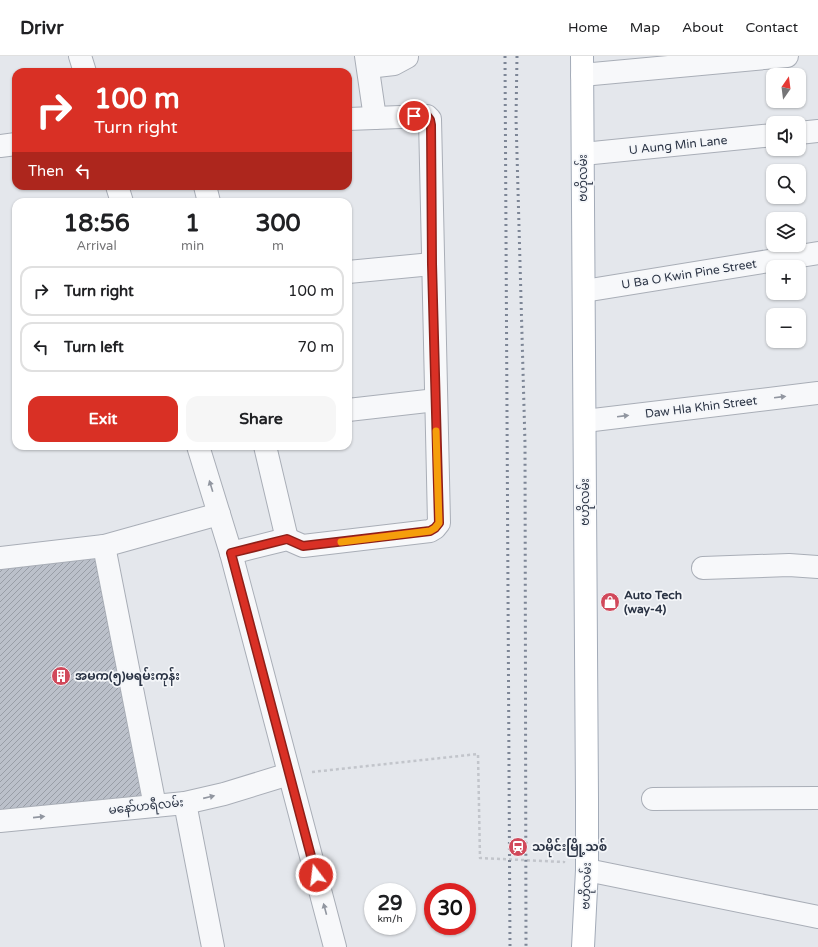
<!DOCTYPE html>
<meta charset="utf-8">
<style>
:root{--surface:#fff;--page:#f6f6f6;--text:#202124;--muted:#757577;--line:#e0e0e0;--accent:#d93025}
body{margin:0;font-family:"Varela Round","Noto Sans Myanmar",sans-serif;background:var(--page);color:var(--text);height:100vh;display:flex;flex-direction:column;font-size:15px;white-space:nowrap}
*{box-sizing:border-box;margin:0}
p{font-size:13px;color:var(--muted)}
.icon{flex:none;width:22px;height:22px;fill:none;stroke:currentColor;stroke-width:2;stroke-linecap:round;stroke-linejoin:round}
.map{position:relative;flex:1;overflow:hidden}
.sheet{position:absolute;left:12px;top:142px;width:340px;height:252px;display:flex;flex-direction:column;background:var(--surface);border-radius:12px;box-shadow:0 1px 3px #0004}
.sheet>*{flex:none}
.guide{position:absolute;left:12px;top:12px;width:340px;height:122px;border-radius:12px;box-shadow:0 1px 3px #0004;background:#d93025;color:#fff;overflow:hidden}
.needle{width:26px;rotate:14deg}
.fabs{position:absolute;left:766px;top:12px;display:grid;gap:8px}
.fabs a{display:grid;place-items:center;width:40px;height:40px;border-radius:8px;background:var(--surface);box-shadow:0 1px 3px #0004;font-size:20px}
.speed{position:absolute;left:364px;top:827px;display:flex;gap:8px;font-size:20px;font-weight:700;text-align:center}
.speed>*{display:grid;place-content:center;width:52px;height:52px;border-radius:50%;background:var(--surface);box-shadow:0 1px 3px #0004;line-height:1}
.speed small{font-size:10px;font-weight:400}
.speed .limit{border:6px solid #d22;background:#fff;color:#111}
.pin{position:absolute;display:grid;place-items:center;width:34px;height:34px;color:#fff;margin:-17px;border:2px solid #fff;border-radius:50%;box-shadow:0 1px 4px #0007}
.me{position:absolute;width:44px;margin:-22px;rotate:345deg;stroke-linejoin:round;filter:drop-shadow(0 0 3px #0008)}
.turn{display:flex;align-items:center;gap:14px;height:84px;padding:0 16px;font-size:18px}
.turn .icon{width:52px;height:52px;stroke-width:2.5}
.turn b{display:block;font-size:28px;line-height:34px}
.then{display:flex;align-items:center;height:38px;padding:0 16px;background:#0003;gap:8px;font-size:15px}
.eta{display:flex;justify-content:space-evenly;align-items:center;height:68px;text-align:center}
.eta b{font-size:24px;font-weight:800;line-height:28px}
.primary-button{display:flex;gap:8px;margin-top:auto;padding:8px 16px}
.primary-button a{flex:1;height:46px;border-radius:12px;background:var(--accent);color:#fff;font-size:16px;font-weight:800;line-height:46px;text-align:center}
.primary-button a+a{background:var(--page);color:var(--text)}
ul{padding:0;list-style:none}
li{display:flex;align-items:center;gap:12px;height:50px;margin:0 8px 6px;padding:0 8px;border:2px solid var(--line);border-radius:12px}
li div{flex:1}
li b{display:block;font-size:15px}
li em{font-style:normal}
header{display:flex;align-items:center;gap:24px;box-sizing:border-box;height:56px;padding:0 20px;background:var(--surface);border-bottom:1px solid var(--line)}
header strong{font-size:19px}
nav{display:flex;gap:22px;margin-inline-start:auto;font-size:14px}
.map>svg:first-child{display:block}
</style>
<header>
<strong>Drivr</strong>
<nav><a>Home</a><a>Map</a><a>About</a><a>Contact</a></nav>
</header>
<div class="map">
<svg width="818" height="891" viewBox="0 0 818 891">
<defs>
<pattern id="building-hatch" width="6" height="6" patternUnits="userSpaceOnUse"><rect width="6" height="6" fill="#bbc0ca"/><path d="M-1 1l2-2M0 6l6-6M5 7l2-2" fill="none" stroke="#989da6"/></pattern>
</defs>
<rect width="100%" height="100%" fill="#e4e7ec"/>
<polygon fill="url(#building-hatch)" points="99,502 146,744 0,759 0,511 42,506"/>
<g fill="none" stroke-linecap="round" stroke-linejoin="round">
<g stroke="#a9aeb7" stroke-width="24">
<g id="minor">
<polyline points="80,0 85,16"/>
<polyline points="366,0 375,62"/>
<polyline points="368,11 394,8 407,1 407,0"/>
<polyline points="582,19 787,0"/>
<polyline points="799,77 818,75"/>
<polyline points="0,90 16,88"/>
<polyline points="583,98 773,79"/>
<polyline points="117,130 122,146"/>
<polyline points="205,130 209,146"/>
<polyline points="348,216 432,208"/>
<polyline points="584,235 818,197"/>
<polyline points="348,354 436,344"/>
<polyline points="585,365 818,337"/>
<polyline points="198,390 231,497 335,891"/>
<polyline points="265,390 287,483"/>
<polyline points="104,490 155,750"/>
<polyline points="231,497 287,483 303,490 430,475 435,472 439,467 430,63 427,60 348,63"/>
<polyline points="0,502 104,490 219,458"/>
<polyline points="703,512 789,509 818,511"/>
<polyline points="653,743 818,742"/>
<polyline points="185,747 213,891"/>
<polyline points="0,765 185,747 224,738 289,718"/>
<polyline points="587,814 818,861"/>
</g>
</g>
<g stroke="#a3abb8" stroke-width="24">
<polyline id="major" points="582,0 587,742 587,814 583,891"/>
</g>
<polyline stroke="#c2c5cb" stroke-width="2.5" stroke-dasharray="3 3" stroke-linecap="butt" points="312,716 478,698 480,802 564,806 564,805"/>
<use href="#minor" stroke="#f7f8fa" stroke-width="22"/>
<use href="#major" stroke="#fff" stroke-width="22"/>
<g stroke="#7d8696" stroke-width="3" stroke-dasharray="2 4" stroke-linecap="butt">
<polyline points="505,0 510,891"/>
<polyline points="517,0 516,62 525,387 526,891"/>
</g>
</g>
<defs><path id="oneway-solid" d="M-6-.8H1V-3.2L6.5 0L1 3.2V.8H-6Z"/></defs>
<g fill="#9196a0">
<use href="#oneway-solid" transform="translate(780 341) rotate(-7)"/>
<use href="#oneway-solid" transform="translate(623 360) rotate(-7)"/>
<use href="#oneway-solid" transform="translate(211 430) rotate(-107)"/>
<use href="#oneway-solid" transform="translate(209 741) rotate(-13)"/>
<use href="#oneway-solid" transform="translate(39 761) rotate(-6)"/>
<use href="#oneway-solid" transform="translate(325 853) rotate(-105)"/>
</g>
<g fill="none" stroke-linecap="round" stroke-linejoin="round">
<g stroke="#8d1f18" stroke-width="10">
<polyline id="route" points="316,819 231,497 287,483 303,490 430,475 435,472 439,467 432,208 431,69 430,64 427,60 414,60"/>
</g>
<use href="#route" stroke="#d93025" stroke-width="7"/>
<polyline stroke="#f59e0b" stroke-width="7" points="341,486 430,475 435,472 439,467 436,375"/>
</g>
<defs>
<g id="shop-disc" transform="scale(1)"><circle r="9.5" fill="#d1495b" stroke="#f4f6f9"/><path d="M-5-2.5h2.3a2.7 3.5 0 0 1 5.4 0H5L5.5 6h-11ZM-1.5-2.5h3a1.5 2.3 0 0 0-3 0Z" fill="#fff"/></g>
<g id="building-disc" transform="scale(1)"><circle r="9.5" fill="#d1495b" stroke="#f4f6f9"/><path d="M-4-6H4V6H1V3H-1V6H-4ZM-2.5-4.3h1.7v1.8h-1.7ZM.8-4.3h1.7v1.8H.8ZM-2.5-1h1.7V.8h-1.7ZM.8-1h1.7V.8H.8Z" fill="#fff"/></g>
<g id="station-disc" transform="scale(1)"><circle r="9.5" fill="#d1495b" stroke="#f4f6f9"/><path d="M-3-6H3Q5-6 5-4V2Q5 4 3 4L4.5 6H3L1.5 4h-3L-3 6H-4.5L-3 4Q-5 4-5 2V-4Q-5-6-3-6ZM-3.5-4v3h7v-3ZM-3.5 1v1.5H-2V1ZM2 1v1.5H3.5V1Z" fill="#fff"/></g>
</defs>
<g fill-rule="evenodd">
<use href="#shop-disc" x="610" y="546"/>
<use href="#building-disc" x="61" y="620"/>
<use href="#station-disc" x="518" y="791"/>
</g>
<g text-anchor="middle" stroke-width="3.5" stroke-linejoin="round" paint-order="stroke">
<g font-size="12" fill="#2b3445" stroke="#f4f6f9">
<text transform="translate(678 89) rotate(-6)" y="4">U Aung Min Lane</text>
<text transform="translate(583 122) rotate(-90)" y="4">ဗဟိုလမ်း</text>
<text transform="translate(689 218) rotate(-9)" y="4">U Ba O Kwin Pine Street</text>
<text transform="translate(701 351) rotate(-7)" y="4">Daw Hla Khin Street</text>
<text transform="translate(585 446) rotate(-90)" y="4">ဗဟိုလမ်း</text>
<text transform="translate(146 750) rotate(-6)" y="4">မနော်ဟရီလမ်း</text>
<text transform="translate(586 830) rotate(-88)" y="4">ဗဟိုလမ်း</text>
</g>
<g font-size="12" font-weight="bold" fill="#2b3445" stroke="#f4f6f9" text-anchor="start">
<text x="624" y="543">Auto Tech<tspan x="624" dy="14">(way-4)</tspan></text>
<text x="75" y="624">အမက(၅)မရမ်းကုန်း</text>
<text x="532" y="795">သမိုင်းမြို့သစ်</text>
</g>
</g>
</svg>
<div class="fabs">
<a><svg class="needle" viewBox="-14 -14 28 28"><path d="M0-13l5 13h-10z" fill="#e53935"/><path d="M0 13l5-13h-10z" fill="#757577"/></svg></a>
<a><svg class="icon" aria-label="sound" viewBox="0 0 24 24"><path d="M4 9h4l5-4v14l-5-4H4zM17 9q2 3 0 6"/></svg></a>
<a><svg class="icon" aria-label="search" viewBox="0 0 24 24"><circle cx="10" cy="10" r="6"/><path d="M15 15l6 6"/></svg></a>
<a><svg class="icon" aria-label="layers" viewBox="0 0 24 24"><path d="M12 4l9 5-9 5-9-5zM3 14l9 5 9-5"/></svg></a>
<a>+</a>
<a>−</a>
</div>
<div class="speed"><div>29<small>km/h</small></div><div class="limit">30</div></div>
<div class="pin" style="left:414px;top:60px;background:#d93025"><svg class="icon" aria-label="arrive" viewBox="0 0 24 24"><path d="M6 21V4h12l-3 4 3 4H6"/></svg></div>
<svg class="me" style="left:316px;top:819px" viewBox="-20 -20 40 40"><circle r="17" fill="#d93025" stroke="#fff" stroke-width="3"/><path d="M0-11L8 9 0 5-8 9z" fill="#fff"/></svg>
<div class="guide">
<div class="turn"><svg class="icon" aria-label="right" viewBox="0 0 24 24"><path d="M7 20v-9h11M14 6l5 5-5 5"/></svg><div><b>100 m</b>Turn right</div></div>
<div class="then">Then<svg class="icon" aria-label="left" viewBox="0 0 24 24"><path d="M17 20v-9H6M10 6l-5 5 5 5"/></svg></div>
</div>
<section class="sheet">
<div class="eta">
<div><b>18:56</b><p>Arrival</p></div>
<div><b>1</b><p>min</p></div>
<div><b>300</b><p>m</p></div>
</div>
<ul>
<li><svg class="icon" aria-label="right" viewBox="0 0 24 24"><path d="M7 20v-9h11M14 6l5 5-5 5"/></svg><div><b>Turn right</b></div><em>100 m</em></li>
<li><svg class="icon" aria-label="left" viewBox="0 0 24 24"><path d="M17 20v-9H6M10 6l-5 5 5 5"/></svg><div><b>Turn left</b></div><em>70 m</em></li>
</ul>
<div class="primary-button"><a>Exit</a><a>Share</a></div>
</section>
</div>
